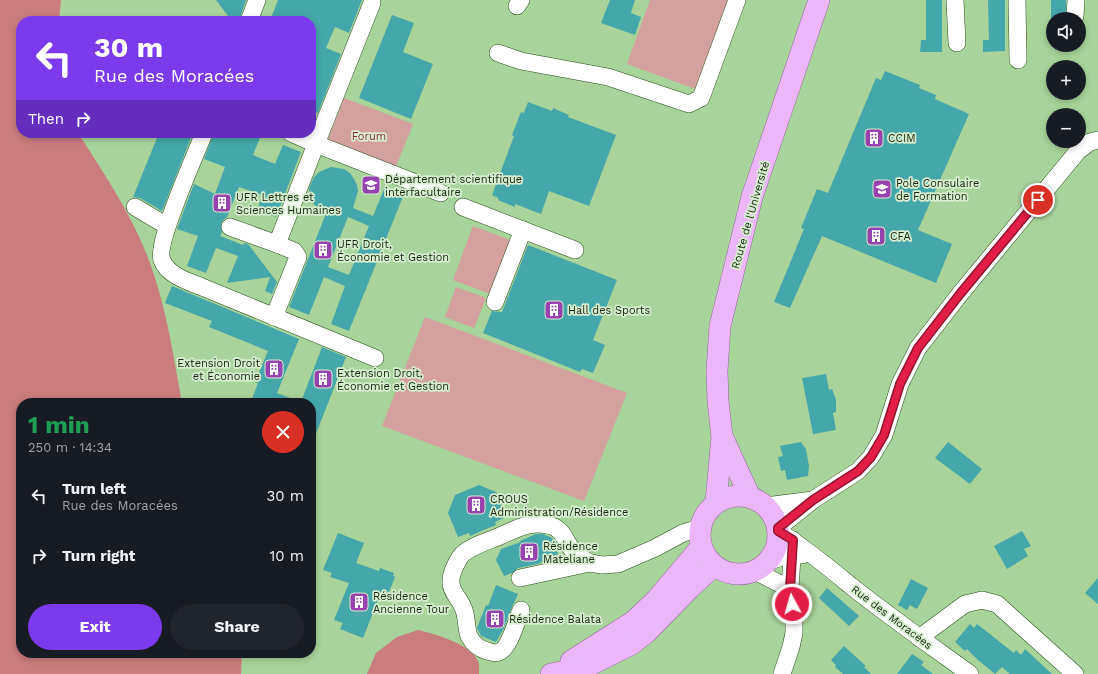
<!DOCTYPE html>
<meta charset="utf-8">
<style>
:root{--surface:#171b24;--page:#20242c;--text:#f1f3f6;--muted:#9ea1a6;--accent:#7c3aed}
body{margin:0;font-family:"Work Sans",sans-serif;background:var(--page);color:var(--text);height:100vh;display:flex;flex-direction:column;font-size:15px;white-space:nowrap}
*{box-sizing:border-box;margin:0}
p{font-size:13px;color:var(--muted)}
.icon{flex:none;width:22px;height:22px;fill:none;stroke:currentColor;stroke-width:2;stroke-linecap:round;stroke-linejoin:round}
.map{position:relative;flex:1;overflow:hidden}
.sheet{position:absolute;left:16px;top:398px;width:300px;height:260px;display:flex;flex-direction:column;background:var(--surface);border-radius:16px;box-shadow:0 2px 6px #0003}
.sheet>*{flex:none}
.guide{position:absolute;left:16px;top:16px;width:300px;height:122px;border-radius:16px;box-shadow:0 2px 6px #0003;background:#7c3aed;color:#fff;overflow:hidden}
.buttons{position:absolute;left:1046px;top:12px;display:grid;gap:8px}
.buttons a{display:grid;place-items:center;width:40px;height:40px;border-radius:50%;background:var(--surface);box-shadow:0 2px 6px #0003;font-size:20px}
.pin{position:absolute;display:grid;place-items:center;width:34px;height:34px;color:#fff;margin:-17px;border:2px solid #fff;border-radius:50%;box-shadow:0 1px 4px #0007}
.me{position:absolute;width:44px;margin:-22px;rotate:354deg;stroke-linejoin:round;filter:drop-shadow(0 0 3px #0008)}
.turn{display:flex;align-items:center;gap:14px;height:84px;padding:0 12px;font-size:18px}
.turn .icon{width:52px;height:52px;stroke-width:2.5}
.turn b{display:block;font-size:28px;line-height:34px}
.then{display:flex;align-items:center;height:38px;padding:0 12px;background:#0003;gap:8px;font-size:15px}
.round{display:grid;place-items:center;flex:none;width:42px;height:42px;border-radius:21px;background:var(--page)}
.head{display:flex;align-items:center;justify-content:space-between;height:68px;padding:0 12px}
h1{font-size:24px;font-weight:700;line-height:30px;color:#1e9e55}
.primary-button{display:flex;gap:8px;margin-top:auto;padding:8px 12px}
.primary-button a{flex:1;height:46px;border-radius:24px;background:var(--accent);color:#fff;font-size:16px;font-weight:700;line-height:46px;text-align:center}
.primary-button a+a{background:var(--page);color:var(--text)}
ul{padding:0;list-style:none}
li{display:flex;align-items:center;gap:12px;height:60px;padding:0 12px}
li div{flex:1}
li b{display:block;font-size:15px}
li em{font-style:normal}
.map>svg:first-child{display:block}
</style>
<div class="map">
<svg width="1098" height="674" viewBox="0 0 1098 674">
<rect width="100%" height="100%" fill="#a8d39a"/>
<g fill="#d5a0a0">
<polygon points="650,0 731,0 698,90 627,64"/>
<polygon points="344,98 413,124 393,174 325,147"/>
<polygon points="473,226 513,241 493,295 453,280"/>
<polygon points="456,287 486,298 474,328 445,317"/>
<polygon points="425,317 627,393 584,501 382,426"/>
</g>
<g fill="#ca7c7e">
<path d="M 0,0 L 61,0 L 59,21 L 21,21 L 21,133 L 78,133 C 107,178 138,224 154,275 C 168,317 174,360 182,403 L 21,403 L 21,653 L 242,653 L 241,674 L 0,674 Z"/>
<path d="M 418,630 C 435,634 467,643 477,659 C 480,664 479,669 479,674 L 367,674 L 376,653 L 397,637 Z"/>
</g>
<g fill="#45a7aa" fill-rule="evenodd">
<polygon points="216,0 246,0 239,21 232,21"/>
<polygon points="278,0 362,0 349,33 335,27 326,48 341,54 318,113 311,111 311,21 270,21"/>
<polygon points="610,0 635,0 631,13 641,17 635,35 601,23"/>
<polygon points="926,0 942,0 942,52 920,52 921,40 926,40"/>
<polygon points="988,0 1005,0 1005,51 983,52 983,40 989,40"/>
<rect x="1051" y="0" width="15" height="19"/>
<polygon points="392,15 414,23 403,52 433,64 411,119 359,98"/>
<polygon points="885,71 920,85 919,88 936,95 935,99 969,114 918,230 952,244 936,283 822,236 790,308 774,302 804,229 801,228 817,189 828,193 876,78 881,80"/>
<polygon points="528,102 552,111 553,108 569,115 568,117 616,135 589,206 549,191 541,214 515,204 515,207 498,200 498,198 492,195 514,136 512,135 521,112 524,113"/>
<polygon points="159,133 193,133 162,211 140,198 133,197"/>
<polygon points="214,133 255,133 261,135 253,155 275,164 283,145 301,152 276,217 257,210 263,195 239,187 227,217 223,220 221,224 222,232 220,236 243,245 244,243 248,244 277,282 272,294 265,291 270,277 227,283 238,256 216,248 206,273 187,266 198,236 177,229 187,202 194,184 215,194 225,167 204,159"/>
<path d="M 331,167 L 344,169 L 350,173 L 354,179 L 357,185 L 358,191 L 353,208 L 373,216 L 385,187 L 404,194 L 349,331 L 331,324 L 345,286 L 324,277 L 309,315 L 289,307 L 325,216 L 312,202 L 310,196 L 309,188 L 314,177 L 319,172 ZM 348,217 L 369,226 L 349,275 L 328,267 Z"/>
<polygon points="528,245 617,280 593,340 605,345 593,373 582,369 580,372 483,333 492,311 502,312"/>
<polygon points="172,286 299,339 277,393 301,402 322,347 346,357 312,444 311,403 253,403 254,400 252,399 258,383 255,382 268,351 209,327 212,321 165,303"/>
<polygon points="826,374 829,390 832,389 836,400 836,412 833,413 836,430 813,434 802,378"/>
<polygon points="801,442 806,449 809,466 808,476 787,480 785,470 781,471 778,457 783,456 780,446"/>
<polygon points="948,442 982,469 970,484 935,458"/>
<polygon points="479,485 496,492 506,517 495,522 496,525 486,529 470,536 469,533 458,537 448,513 455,495"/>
<polygon points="1022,531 1031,546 1024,549 1028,556 1007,569 994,546"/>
<polygon points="338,533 364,543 356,563 379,571 380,568 394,573 393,576 395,577 389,592 382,590 363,638 340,629 343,623 334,620 349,583 330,577 332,573 323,570"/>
<polygon points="536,534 543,534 552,538 557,543 554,544 558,554 538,564 518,568 512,573 504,576 496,560 501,549 521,542 520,541"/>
<polygon points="1098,578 1098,604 1085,593"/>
<polygon points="911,579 928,588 917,609 910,605 907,610 898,605"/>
<polygon points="496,585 518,594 512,607 503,630 496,642 481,636 477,628 486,605 488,606"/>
<polygon points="827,588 859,616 849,626 819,598"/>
<polygon points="970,624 974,628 977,624 1014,653 1016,650 1021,655 1025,649 1052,674 1010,674 1002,667 995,674 978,660 967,649 965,651 955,642"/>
<polygon points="844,646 866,666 864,667 871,674 843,674 835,667 836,665 831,660"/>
<polygon points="912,654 924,662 921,665 933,674 897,674"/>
</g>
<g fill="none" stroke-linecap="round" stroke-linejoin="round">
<g stroke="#284e1b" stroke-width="18">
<g id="minor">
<polyline points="955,0 957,43"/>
<polyline points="1017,0 1018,60"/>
<polyline points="517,6 521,0"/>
<polyline points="1075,16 1076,0"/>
<polyline points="249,21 257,0"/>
<polyline points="498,53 521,61 608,77 689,104 701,98 737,0"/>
<path d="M 204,133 C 196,154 155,244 162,260 C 168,276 188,281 202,287 L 375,358"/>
<polyline points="291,133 316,144 372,3"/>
<polyline points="135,207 167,226"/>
<polyline points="463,207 575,250"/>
<polyline points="230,227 277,244"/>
<polyline points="495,302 523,230"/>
<polyline points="274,317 298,257 294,251 277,244 316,144 441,193"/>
<polyline points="766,506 813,500"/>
<polyline points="778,528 813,500 858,471 871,457 884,435 900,384 918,348 960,294 1078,151 1090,142 1098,140"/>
<path d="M 778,531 C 805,548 827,566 851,586 C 890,617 930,645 970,674"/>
<polyline points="769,561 792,554 802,555"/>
<polyline points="755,571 790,589"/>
<polyline points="520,578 590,563 602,565 618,564 655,548 683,533 700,528"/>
<path d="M 521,610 C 517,620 509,649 499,652 C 495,654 491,652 487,651 C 480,649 473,644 469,636 C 466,628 467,618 464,610 C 461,600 451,592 451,583 C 450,574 456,564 460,557 C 467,547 489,541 500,536 C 518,528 532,520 552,526 C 563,530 565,540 571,548 C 576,555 583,559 590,563"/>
<polyline points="919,638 965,604 982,600 997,604 1075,674"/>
<polyline points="782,674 791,647 794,633 794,619 790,589 793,540"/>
</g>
</g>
<g stroke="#9765a6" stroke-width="22">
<g id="major">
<polyline points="723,438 750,497"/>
<circle cx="739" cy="535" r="39"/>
<polyline points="716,502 722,437 718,401 717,371 720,326 752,197 819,0"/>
<polyline points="571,661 634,621 656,600 701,547"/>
<polyline points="551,674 586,667 632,644 647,632 690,588 714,566"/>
</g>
</g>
<use href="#minor" stroke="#fff" stroke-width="17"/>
<use href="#major" stroke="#ebb7fa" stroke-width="21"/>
</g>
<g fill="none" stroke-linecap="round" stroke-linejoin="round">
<g stroke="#92132f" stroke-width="10">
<polyline id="route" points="792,604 790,589 793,540 778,531 778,528 813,500 858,471 871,457 884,435 900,384 918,348 960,294 1038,200"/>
</g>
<use href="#route" stroke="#e11d48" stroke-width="7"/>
</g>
<defs>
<g id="building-square" transform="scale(1)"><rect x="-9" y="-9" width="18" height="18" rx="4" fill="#9742af" stroke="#d7edd0"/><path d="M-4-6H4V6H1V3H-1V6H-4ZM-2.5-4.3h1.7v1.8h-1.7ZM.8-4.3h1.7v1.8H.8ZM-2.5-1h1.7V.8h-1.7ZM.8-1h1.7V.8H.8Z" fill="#fff"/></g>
<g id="university-square" transform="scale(1)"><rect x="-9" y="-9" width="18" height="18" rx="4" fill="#9742af" stroke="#d7edd0"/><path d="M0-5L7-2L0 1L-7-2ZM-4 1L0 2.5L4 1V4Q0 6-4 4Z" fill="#fff"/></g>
</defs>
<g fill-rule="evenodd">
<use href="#building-square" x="874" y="138"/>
<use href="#university-square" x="371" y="185"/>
<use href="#university-square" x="882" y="189"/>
<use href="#building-square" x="222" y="203"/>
<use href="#building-square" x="876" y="236"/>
<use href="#building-square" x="323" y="250"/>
<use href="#building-square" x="554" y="310"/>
<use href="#building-square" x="274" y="369"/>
<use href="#building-square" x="323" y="379"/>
<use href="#building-square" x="476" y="505"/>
<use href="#building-square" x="529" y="552"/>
<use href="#building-square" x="359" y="602"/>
<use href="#building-square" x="495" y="619"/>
</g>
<g text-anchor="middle" stroke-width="3.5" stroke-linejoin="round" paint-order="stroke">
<g font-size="11" fill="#8b2c36" stroke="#d7edd0">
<text x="369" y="140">Forum</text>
</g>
<g font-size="11" fill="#162610" stroke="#d7edd0" text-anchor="start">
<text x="888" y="142">CCIM</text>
<text x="385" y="183">Département scientifique<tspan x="385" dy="13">interfacultaire</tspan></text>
<text x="896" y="187">Pole Consulaire<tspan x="896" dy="13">de Formation</tspan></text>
<text x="236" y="201">UFR Lettres et<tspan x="236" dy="13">Sciences Humaines</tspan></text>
<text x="890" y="240">CFA</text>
<text x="337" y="248">UFR Droit,<tspan x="337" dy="13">Économie et Gestion</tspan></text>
<text x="568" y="314">Hall des Sports</text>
<text x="260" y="367" text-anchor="end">Extension Droit<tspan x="260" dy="13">et Économie</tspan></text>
<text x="337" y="377">Extension Droit,<tspan x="337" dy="13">Économie et Gestion</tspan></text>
<text x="490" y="503">CROUS<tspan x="490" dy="13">Administration/Résidence</tspan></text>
<text x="543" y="550">Résidence<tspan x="543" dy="13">Mateliane</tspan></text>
<text x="373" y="600">Résidence<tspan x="373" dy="13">Ancienne Tour</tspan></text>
<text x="509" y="623">Résidence Balata</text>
</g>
<g font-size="11" fill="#162610" stroke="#d7edd0">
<text transform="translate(750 215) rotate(-74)" y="4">Route de l'Université</text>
<text transform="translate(892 617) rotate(37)" y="4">Rue des Moracées</text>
</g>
</g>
</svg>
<div class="buttons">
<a><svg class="icon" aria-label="sound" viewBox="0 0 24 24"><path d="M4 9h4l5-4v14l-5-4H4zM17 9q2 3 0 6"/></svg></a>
<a>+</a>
<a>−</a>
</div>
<div class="pin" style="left:1038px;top:200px;background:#d93025"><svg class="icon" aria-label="arrive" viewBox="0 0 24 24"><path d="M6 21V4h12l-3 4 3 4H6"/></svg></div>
<svg class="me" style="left:792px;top:604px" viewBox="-20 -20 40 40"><circle r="17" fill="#e11d48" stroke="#fff" stroke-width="3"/><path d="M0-11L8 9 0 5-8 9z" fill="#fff"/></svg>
<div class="guide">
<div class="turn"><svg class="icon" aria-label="left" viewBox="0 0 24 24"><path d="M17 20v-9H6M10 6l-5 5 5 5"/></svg><div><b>30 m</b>Rue des Moracées</div></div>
<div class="then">Then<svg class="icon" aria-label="right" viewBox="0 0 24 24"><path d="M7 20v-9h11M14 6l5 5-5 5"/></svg></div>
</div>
<section class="sheet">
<div class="head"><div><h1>1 min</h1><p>250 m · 14:34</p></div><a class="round" style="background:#d93025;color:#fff"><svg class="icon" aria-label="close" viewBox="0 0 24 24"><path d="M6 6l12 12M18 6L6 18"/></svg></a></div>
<ul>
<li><svg class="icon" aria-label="left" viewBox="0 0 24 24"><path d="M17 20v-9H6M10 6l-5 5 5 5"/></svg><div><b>Turn left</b><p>Rue des Moracées</p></div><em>30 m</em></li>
<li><svg class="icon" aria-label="right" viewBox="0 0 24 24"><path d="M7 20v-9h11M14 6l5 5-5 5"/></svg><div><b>Turn right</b></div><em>10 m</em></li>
</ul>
<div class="primary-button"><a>Exit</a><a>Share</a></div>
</section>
</div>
